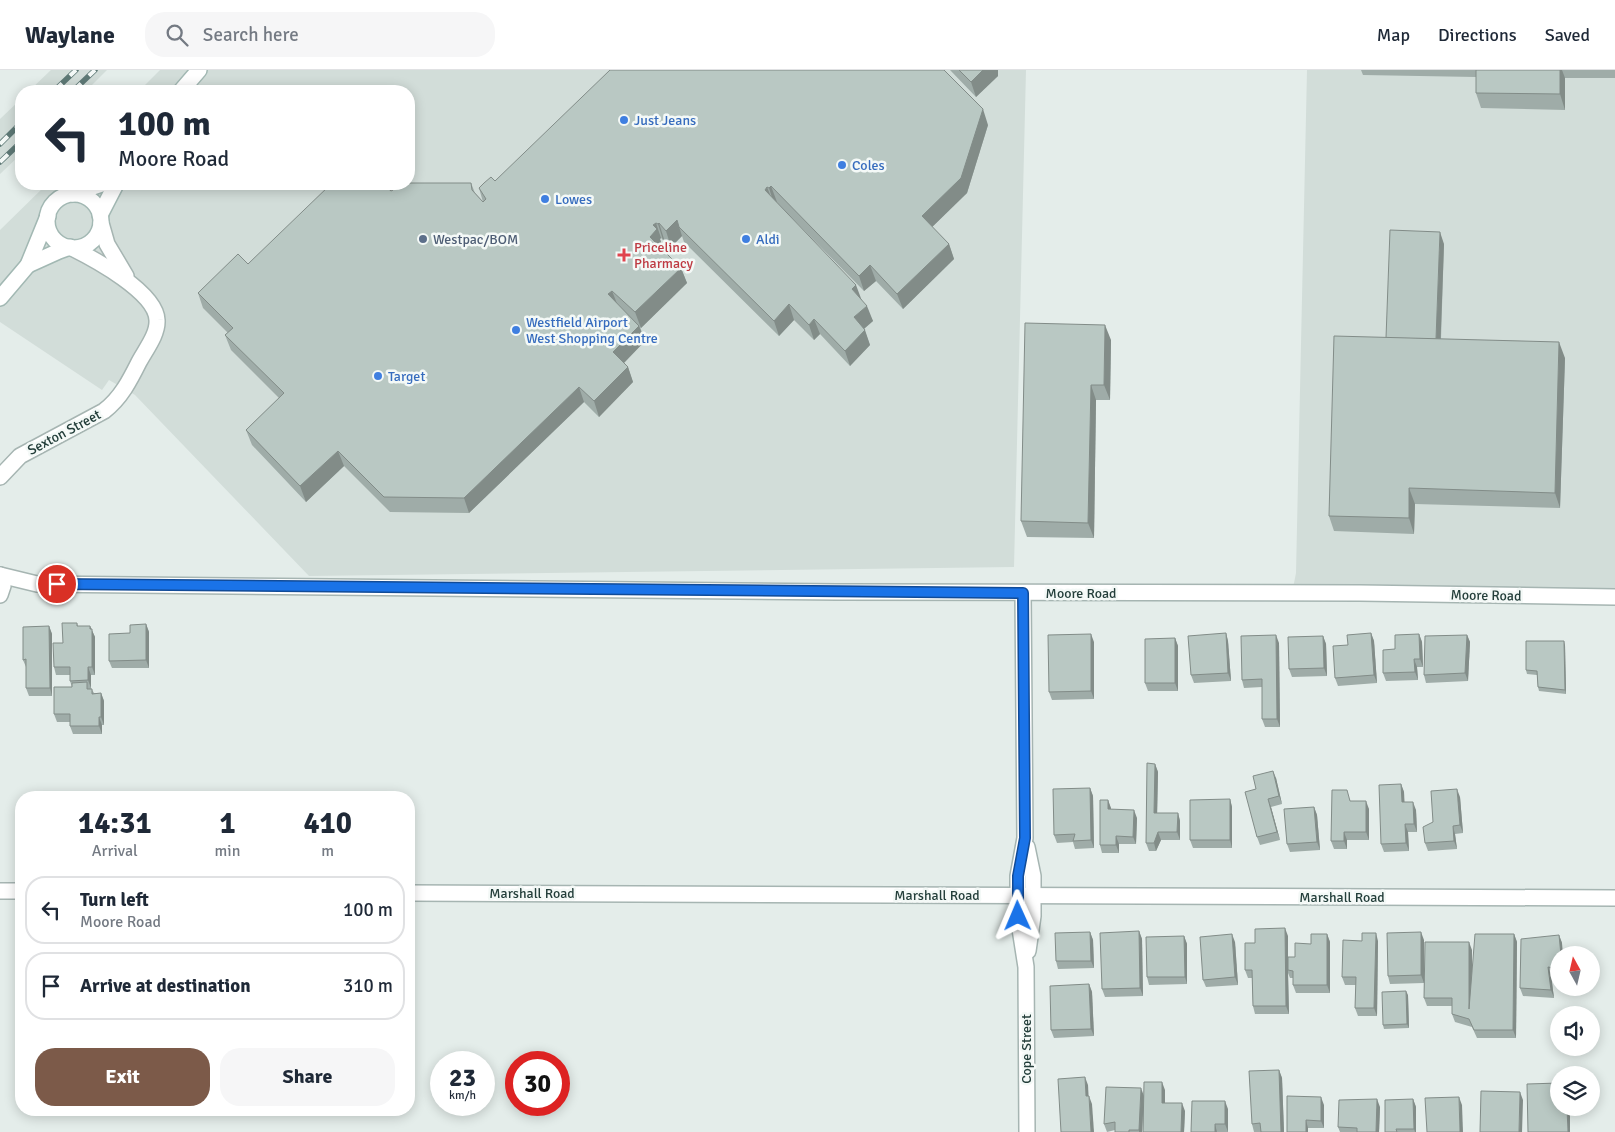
<!DOCTYPE html>
<style>
:root{--surface:#fff;--page:#f6f6f7;--text:#1f2937;--muted:#747a83;--line:#e0e1e3;--accent:#7c5a49}
body{margin:0;font-family:Signika,sans-serif;background:var(--page);color:var(--text);height:100vh;display:flex;flex-direction:column;font-size:19px;white-space:nowrap}
*{box-sizing:border-box;margin:0}
p{font-size:16px;color:var(--muted)}
.icon{flex:none;width:28px;height:28px;fill:none;stroke:currentColor;stroke-width:2;stroke-linecap:round;stroke-linejoin:round}
.map{position:relative;flex:1;overflow:hidden}
.panel{position:absolute;left:15px;top:721px;width:400px;height:325px;display:flex;flex-direction:column;background:var(--surface);border-radius:20px;box-shadow:0 2px 12px #0003}
.panel>*{flex:none}
.banner{position:absolute;left:15px;top:15px;width:400px;height:105px;border-radius:20px;box-shadow:0 2px 12px #0003;background:#fff;color:var(--text);overflow:hidden}
.needle{width:32px;rotate:352deg}
.controls{position:absolute;left:1550px;top:876px;display:grid;gap:10px}
.controls a{display:grid;place-items:center;width:50px;height:50px;border-radius:50%;background:var(--surface);box-shadow:0 2px 12px #0003;font-size:25px}
.speed{position:absolute;left:430px;top:981px;display:flex;gap:10px;font-size:25px;font-weight:700;text-align:center}
.speed>*{display:grid;place-content:center;width:65px;height:65px;border-radius:50%;background:var(--surface);box-shadow:0 2px 12px #0003;line-height:1}
.speed small{font-size:12px;font-weight:400}
.speed .limit{border:8px solid #d22;background:#fff;color:#111}
.pin{position:absolute;display:grid;place-items:center;width:42px;height:42px;color:#fff;margin:-21px;border:2px solid #fff;border-radius:50%;box-shadow:0 1px 5px #0007}
.me{position:absolute;width:55px;margin:-28px;rotate:359deg;stroke-linejoin:round;filter:drop-shadow(0 0 4px #0008)}
.turn{display:flex;align-items:center;gap:18px;height:105px;padding:0 20px;font-size:22px}
.turn .icon{width:65px;height:65px;stroke-width:2.5}
.turn b{display:block;font-size:35px;line-height:42px}
.eta{display:flex;justify-content:space-evenly;align-items:center;height:85px;text-align:center}
.eta b{font-size:30px;font-weight:700;line-height:35px}
.cta{display:flex;gap:10px;margin-top:auto;padding:10px 20px}
.cta a{flex:1;height:58px;border-radius:20px;background:var(--accent);color:#fff;font-size:20px;font-weight:700;line-height:58px;text-align:center}
.cta a+a{background:var(--page);color:var(--text)}
ul{padding:0;list-style:none}
li{display:flex;align-items:center;gap:15px;height:68px;margin:0 10px 8px;padding:0 10px;border:2px solid var(--line);border-radius:20px}
li div{flex:1}
li b{display:block;font-size:19px}
li em{font-style:normal}
header{display:flex;align-items:center;gap:30px;box-sizing:border-box;height:70px;padding:0 25px;background:var(--surface);border-bottom:1px solid var(--line)}
header strong{font-size:24px}
nav{display:flex;gap:28px;margin-inline-start:auto;font-size:18px}
.search{width:350px;height:45px;background:var(--page);display:flex;align-items:center;gap:12px;box-sizing:border-box;padding:0 18px;border-radius:20px;color:var(--muted);font-size:19px}
.map>svg:first-child{display:block}
</style>
<header>
<strong>Waylane</strong>
<div class="search"><svg class="icon" aria-label="search" viewBox="0 0 24 24"><circle cx="10" cy="10" r="6"/><path d="M15 15l6 6"/></svg>Search here</div>
<nav><a>Map</a><a>Directions</a><a>Saved</a></nav>
</header>
<div class="map">
<svg width="1615" height="1062" viewBox="0 0 1615 1062">
<rect width="100%" height="100%" fill="#e4edea"/>
<g fill="#d2ddd9">
<polygon points="51,0 107,0 86,21 29,21"/>
<polygon points="160,0 1026,0 1014,497 309,506 135,325 109,310 102,320 0,252 0,160 47,114 409,114 409,21 139,21"/>
<polygon points="1307,0 1615,0 1615,527 1292,523 1296,503"/>
<polygon points="21,29 21,84 0,104 0,49"/>
</g>
<g fill="none" stroke-linecap="round" stroke-linejoin="round">
<g stroke="#a6b5b2" stroke-width="18">
<g id="minor">
<polyline points="0,505 37,514 837,522 1360,523 1615,527"/>
<polyline points="1023,523 1025,768 1018,806 1018,846 1026,897 1027,1062"/>
<polyline points="1027,777 1033,806 1033,846 1028,881"/>
<polyline points="0,821 21,821"/>
<polyline points="409,823 1615,828"/>
</g>
</g>
<g stroke="#a6b5b2" stroke-width="18">
<g id="tertiary">
<polyline points="101,153 107,174 126,206"/>
<path d="M 0,407 L 20,386 L 104,341 C 121,328 130,310 139,292 C 146,279 158,264 157,250 C 156,222 94,189 72,178"/>
<polyline points="0,505 3,516 0,525"/>
</g>
</g>
<g stroke="#a2b8b3" stroke-width="18">
<g id="secondary">
<polyline points="181,21 199,0"/>
<polyline points="73,124 102,114"/>
<circle cx="74" cy="151" r="27"/>
<polyline points="100,145 116,114"/>
<polyline points="28,195 59,181 70,177"/>
<polyline points="0,228 28,195 48,146"/>
</g>
</g>
<use href="#minor" stroke="#fff" stroke-width="15"/>
<use href="#tertiary" stroke="#fff" stroke-width="15"/>
<use href="#secondary" stroke="#fff" stroke-width="15"/>
<g stroke="#5e7976" stroke-width="5.5">
<g id="rail">
<polyline points="54,21 76,0"/>
<polyline points="73,21 95,0"/>
<polyline points="0,74 21,53"/>
<polyline points="0,92 21,72"/>
</g>
</g>
<use href="#rail" stroke="#f4f9f7" stroke-width="4" stroke-dasharray="11" stroke-linecap="butt"/>
</g>
<g fill="#9faca8">
<polygon points="950,0 998,0 998,6 976,27"/>
<polygon points="1361,0 1615,0 1615,8 1565,8 1565,40 1481,38 1476,23 1476,7 1363,5"/>
<polygon points="988,55 967,123 932,157 949,174 954,189 903,239 876,211 864,221 776,132 861,229 873,251 864,259 870,275 850,296 820,264 814,270 794,250 779,266 684,172 682,166 671,177 664,169 663,170 661,168 660,169 662,175 660,177 681,198 687,213 641,258 640,257 645,271 624,293 628,297 633,312 599,347 584,332 469,443 390,442 344,396 306,432 252,375 246,360 279,328 231,280 225,265 228,263 203,238 198,223 248,194 391,121 471,113 475,123 483,132 479,118 495,111"/>
<polygon points="1444,174 1441,269 1565,288 1560,438 1415,434 1414,464 1334,461 1329,446 1386,268"/>
<polygon points="1111,270 1110,330 1096,330 1094,468 1027,467 1021,451"/>
<polygon points="77,553 78,556 90,556 95,567 95,605 91,605 91,618 94,623 101,623 104,631 104,655 102,655 102,664 73,664 70,656 70,652 57,652 54,644 72,617 70,611 70,605 56,605 54,597 63,573"/>
<polygon points="146,554 149,562 149,598 112,598 109,591 130,563"/>
<polygon points="49,556 52,564 52,626 29,626 26,618 26,597 23,590"/>
<polygon points="1226,563 1228,571 1231,611 1194,613 1191,605"/>
<polygon points="1371,563 1374,571 1377,613 1338,616 1335,608 1348,575"/>
<polygon points="1419,564 1422,572 1423,597 1417,597 1418,610 1386,611 1383,603 1395,579"/>
<polygon points="1467,565 1470,572 1468,611 1426,613 1424,605"/>
<polygon points="1323,566 1326,574 1327,606 1292,607 1289,599"/>
<polygon points="1175,568 1178,576 1178,621 1148,621 1145,613"/>
<polygon points="1094,572 1094,629 1052,630 1049,622"/>
<polygon points="1279,573 1280,657 1265,657 1262,649 1262,617 1244,618 1242,610"/>
<polygon points="1565,575 1566,624 1539,621 1538,617 1537,605 1527,604 1526,600"/>
<polygon points="1155,694 1158,702 1157,743 1178,743 1180,751 1180,770 1161,770 1156,781 1149,781 1146,773"/>
<polygon points="1276,708 1282,734 1271,737 1280,770 1260,775 1257,767 1256,719"/>
<polygon points="1401,714 1404,722 1404,732 1416,740 1417,762 1408,762 1409,781 1384,782 1381,774"/>
<polygon points="1090,718 1093,726 1094,778 1075,779 1073,772 1057,773 1054,765"/>
<polygon points="1460,727 1463,763 1455,764 1457,779 1428,781 1425,773 1433,752"/>
<polygon points="1230,729 1232,737 1232,778 1193,778 1190,770"/>
<polygon points="1108,730 1111,739 1137,748 1136,774 1119,774 1119,783 1102,783 1100,775"/>
<polygon points="1350,731 1369,739 1369,770 1347,770 1347,779 1334,779 1331,771"/>
<polygon points="1314,737 1317,745 1320,780 1290,782 1287,774"/>
<polygon points="1139,861 1142,869 1143,926 1105,927 1102,919"/>
<polygon points="1090,862 1093,870 1094,898 1058,899 1056,891"/>
<polygon points="1327,864 1330,872 1330,923 1296,923 1293,915 1293,908 1290,908 1288,903 1289,944 1255,944 1253,936 1252,908 1248,908 1245,900 1255,873 1288,866 1288,887 1295,887 1311,874"/>
<polygon points="1514,864 1517,872 1516,968 1477,968 1472,957 1455,952 1452,944 1452,936 1427,936 1424,928 1424,913 1390,914 1388,906 1424,870 1424,909 1472,880 1472,908"/>
<polygon points="1559,865 1562,873 1559,885 1559,906 1551,905 1554,928 1523,926 1520,918"/>
<polygon points="1184,866 1187,874 1187,914 1149,915 1147,907"/>
<polygon points="1378,871 1377,946 1358,946 1355,938 1356,915 1345,915 1342,907"/>
<polygon points="1235,872 1238,915 1206,917 1203,910"/>
<polygon points="1089,914 1092,922 1094,966 1054,968 1051,960"/>
<polygon points="1408,925 1409,958 1384,959 1383,955"/>
<polygon points="1279,1000 1282,1008 1284,1062 1254,1062 1252,1054"/>
<polygon points="1165,1020 1165,1033 1185,1041 1184,1062 1143,1062 1144,1027 1142,1062 1115,1062 1115,1060 1107,1062 1104,1054 1144,1026"/>
<polygon points="1413,1029 1416,1037 1416,1062 1385,1062"/>
<polygon points="1324,1035 1324,1058 1308,1058 1308,1062 1287,1062"/>
<polygon points="1380,1037 1379,1062 1340,1062 1338,1057"/>
<polygon points="1228,1039 1228,1062 1191,1062"/>
</g>
<g fill="#828c88">
<polygon points="983,0 998,0 998,6 976,27 971,12"/>
<polygon points="1560,0 1562,0 1565,8 1565,40 1560,24"/>
<polygon points="983,39 988,55 967,123 927,162 922,146"/>
<polygon points="771,116 777,132 774,134 769,118"/>
<polygon points="767,117 773,132 765,120"/>
<polygon points="677,150 682,166 671,177 666,161"/>
<polygon points="656,153 661,168 660,169 662,175 655,182 650,167 653,155"/>
<polygon points="659,153 664,169 663,170 658,154"/>
<polygon points="1440,162 1444,174 1440,285 1436,273"/>
<polygon points="949,174 954,189 903,239 897,224"/>
<polygon points="870,195 876,211 864,221 859,206"/>
<polygon points="681,198 687,213 641,258 635,242"/>
<polygon points="856,215 862,231 852,219"/>
<polygon points="612,221 618,236 608,224"/>
<polygon points="789,234 794,250 779,266 774,251"/>
<polygon points="867,236 873,251 859,263 854,247"/>
<polygon points="814,249 820,264 814,270 809,255"/>
<polygon points="1105,255 1111,270 1110,330 1104,315"/>
<polygon points="639,256 645,271 619,298 613,282"/>
<polygon points="865,260 870,275 850,296 845,281"/>
<polygon points="1559,272 1565,288 1560,438 1555,423"/>
<polygon points="628,297 633,312 599,347 594,331"/>
<polygon points="1091,315 1096,330 1094,468 1088,453"/>
<polygon points="579,317 584,332 469,443 464,428"/>
<polygon points="338,381 344,396 306,432 300,416"/>
<polygon points="1409,418 1415,434 1414,464 1409,448"/>
<polygon points="146,554 149,562 149,598 146,590"/>
<polygon points="49,556 52,564 52,626 50,618"/>
<polygon points="90,556 95,567 95,605 92,597"/>
<polygon points="1226,563 1228,571 1231,611 1228,603"/>
<polygon points="1371,563 1374,571 1377,613 1374,605"/>
<polygon points="1091,564 1094,572 1094,629 1091,621"/>
<polygon points="1419,564 1422,572 1423,597 1420,589"/>
<polygon points="1276,565 1279,573 1280,657 1277,649"/>
<polygon points="1467,565 1470,572 1468,611 1465,603"/>
<polygon points="1323,566 1326,574 1327,606 1324,598"/>
<polygon points="1175,568 1178,576 1178,621 1175,613"/>
<polygon points="1564,571 1565,575 1566,624 1565,620"/>
<polygon points="1414,589 1417,597 1418,610 1415,602"/>
<polygon points="88,597 91,605 91,618 88,610"/>
<polygon points="101,623 104,631 104,655 101,647"/>
<polygon points="99,647 102,655 102,664 99,656"/>
<polygon points="1155,694 1158,702 1157,750 1154,743"/>
<polygon points="1273,701 1276,708 1282,734 1279,726"/>
<polygon points="1401,714 1404,722 1405,740 1402,732"/>
<polygon points="1090,718 1093,726 1094,778 1091,770"/>
<polygon points="1457,719 1460,727 1463,763 1460,755"/>
<polygon points="1230,729 1232,737 1232,778 1230,770"/>
<polygon points="1268,729 1271,737 1280,770 1277,762"/>
<polygon points="1108,730 1111,738 1110,747 1108,739"/>
<polygon points="1366,731 1369,739 1369,770 1366,762"/>
<polygon points="1413,732 1416,740 1417,762 1414,754"/>
<polygon points="1314,737 1317,745 1320,780 1317,772"/>
<polygon points="1134,740 1137,748 1136,774 1133,767"/>
<polygon points="1178,743 1180,751 1180,770 1177,762"/>
<polygon points="1405,754 1408,762 1409,781 1406,773"/>
<polygon points="1453,756 1455,764 1457,779 1454,771"/>
<polygon points="1158,762 1161,770 1156,781 1154,773"/>
<polygon points="1344,762 1347,770 1347,779 1344,771"/>
<polygon points="1116,766 1119,774 1119,783 1116,775"/>
<polygon points="1285,858 1288,866 1288,903 1289,944 1286,936"/>
<polygon points="1139,861 1142,869 1143,926 1140,918"/>
<polygon points="1090,862 1093,870 1094,898 1091,891"/>
<polygon points="1421,862 1424,870 1424,913 1421,905"/>
<polygon points="1376,863 1378,871 1377,946 1374,938"/>
<polygon points="1232,864 1235,872 1238,915 1235,907"/>
<polygon points="1327,864 1330,872 1330,923 1327,915"/>
<polygon points="1514,864 1517,872 1516,968 1513,960"/>
<polygon points="1559,865 1562,873 1563,885 1561,885"/>
<polygon points="1184,866 1187,874 1187,914 1185,907"/>
<polygon points="1469,872 1472,880 1472,946 1469,939"/>
<polygon points="1548,897 1551,905 1554,928 1551,920"/>
<polygon points="1089,914 1092,922 1094,966 1091,959"/>
<polygon points="1406,921 1408,925 1409,958 1407,954"/>
<polygon points="1279,1000 1282,1008 1284,1062 1281,1062"/>
<polygon points="1085,1007 1088,1015 1089,1034 1086,1026"/>
<polygon points="1162,1012 1165,1020 1165,1041 1162,1033"/>
<polygon points="1141,1018 1144,1026 1142,1062 1139,1062 1139,1060"/>
<polygon points="1520,1022 1523,1030 1522,1062 1519,1062"/>
<polygon points="1089,1026 1092,1034 1094,1062 1091,1062"/>
<polygon points="1321,1027 1324,1035 1324,1058 1321,1051"/>
<polygon points="1459,1027 1462,1035 1463,1062 1460,1062"/>
<polygon points="1377,1029 1380,1037 1379,1062 1376,1062"/>
<polygon points="1413,1029 1416,1037 1416,1062 1415,1062 1414,1059"/>
<polygon points="1225,1031 1228,1039 1228,1062 1225,1054"/>
<polygon points="1182,1033 1185,1041 1184,1062 1181,1062"/>
<polygon points="1567,1038 1570,1038 1570,1062 1568,1062"/>
<polygon points="1306,1050 1308,1058 1308,1062 1306,1062"/>
<polygon points="1215,1054 1217,1062 1215,1062"/>
</g>
<g fill="#b9c8c3" stroke="#828c88">
<polygon points="610,0 944,0 983,39 961,108 922,146 949,174 897,224 870,195 859,206 771,116 769,118 767,117 765,120 856,215 852,219 867,236 854,247 865,260 845,281 814,249 809,255 789,234 774,251 679,157 677,150 666,161 659,153 658,154 656,153 653,155 657,159 650,167 681,198 635,242 612,221 608,224 639,256 613,282 628,297 594,331 579,317 464,428 384,427 338,381 300,416 246,360 284,323 225,265 233,258 198,223 238,184 248,194 331,114 383,114 391,121 393,120 393,114 409,114 409,113 471,113 472,120 483,132 486,129 479,118 484,113 491,107 495,111"/>
<polygon points="959,0 983,0 971,12"/>
<polygon points="1476,0 1560,0 1560,24 1476,23"/>
<polygon points="1390,160 1440,162 1436,269 1386,268"/>
<polygon points="1025,253 1105,255 1104,315 1091,315 1088,453 1021,451"/>
<polygon points="1334,266 1559,272 1555,423 1409,418 1409,448 1329,446"/>
<polygon points="62,553 77,553 77,556 90,556 90,559 92,559 92,597 88,597 88,610 70,611 70,597 54,597 53,573 63,573"/>
<polygon points="146,554 146,590 109,591 109,564 130,563 130,555"/>
<polygon points="49,556 50,618 26,618 26,589 23,590 23,557"/>
<polygon points="1226,563 1228,603 1191,605 1188,566"/>
<polygon points="1371,563 1374,605 1335,608 1333,576 1348,575 1347,565"/>
<polygon points="1091,564 1091,621 1049,622 1048,565"/>
<polygon points="1419,564 1420,589 1414,589 1415,602 1383,603 1383,580 1395,579 1395,565"/>
<polygon points="1276,565 1277,649 1262,649 1262,609 1242,610 1241,566"/>
<polygon points="1467,565 1465,603 1424,605 1425,566"/>
<polygon points="1323,566 1324,598 1289,599 1288,567"/>
<polygon points="1175,568 1175,613 1145,613 1145,569"/>
<polygon points="1526,571 1564,571 1565,620 1538,617 1537,601 1526,600"/>
<polygon points="87,612 87,619 92,619 92,624 101,623 101,647 99,647 99,656 70,656 70,644 54,644 54,617 72,617 72,613"/>
<polygon points="1147,693 1155,694 1154,743 1178,743 1177,762 1158,762 1154,773 1146,773"/>
<polygon points="1273,701 1279,726 1268,729 1277,762 1257,767 1245,722 1256,719 1253,706"/>
<polygon points="1401,714 1402,732 1413,732 1414,754 1405,754 1406,773 1381,774 1379,715"/>
<polygon points="1090,718 1091,770 1073,771 1075,764 1054,765 1053,719"/>
<polygon points="1457,719 1460,755 1453,756 1454,771 1425,773 1423,757 1433,752 1431,721"/>
<polygon points="1332,720 1347,720 1350,731 1366,731 1366,762 1344,762 1344,771 1331,771"/>
<polygon points="1230,729 1230,770 1190,770 1190,730"/>
<polygon points="1100,730 1108,730 1108,739 1134,740 1133,767 1116,766 1116,775 1100,775"/>
<polygon points="1314,737 1317,772 1287,774 1284,739"/>
<polygon points="1285,858 1286,936 1253,936 1252,900 1245,900 1245,873 1255,873 1255,859"/>
<polygon points="1139,861 1140,918 1102,919 1100,863"/>
<polygon points="1090,862 1091,891 1056,891 1055,863"/>
<polygon points="1421,862 1421,905 1388,906 1387,863"/>
<polygon points="1362,863 1376,863 1374,938 1355,938 1356,907 1342,907 1343,870 1362,871"/>
<polygon points="1232,864 1235,907 1203,910 1200,867"/>
<polygon points="1311,864 1327,864 1327,915 1293,915 1293,901 1288,900 1288,887 1295,887 1295,873 1311,874"/>
<polygon points="1475,864 1514,864 1513,960 1474,960 1469,949 1452,944 1452,928 1424,928 1425,872 1469,872 1469,939"/>
<polygon points="1559,865 1561,885 1559,885 1559,899 1548,897 1551,920 1520,918 1521,869"/>
<polygon points="1184,866 1185,907 1147,907 1146,867"/>
<polygon points="1089,914 1091,959 1051,960 1050,916"/>
<polygon points="1406,921 1407,954 1383,955 1382,922"/>
<polygon points="1279,1000 1281,1062 1261,1062 1260,1053 1252,1054 1249,1001"/>
<polygon points="1085,1007 1086,1026 1089,1026 1091,1062 1061,1062 1058,1009"/>
<polygon points="1144,1012 1162,1012 1162,1033 1182,1033 1181,1062 1143,1062"/>
<polygon points="1559,1013 1559,1038 1567,1038 1568,1062 1528,1062 1527,1014"/>
<polygon points="1106,1017 1141,1018 1139,1060 1129,1060 1129,1062 1115,1062 1115,1052 1104,1054"/>
<polygon points="1481,1021 1520,1022 1519,1062 1480,1062"/>
<polygon points="1287,1026 1321,1027 1321,1051 1306,1050 1306,1062 1287,1062"/>
<polygon points="1459,1027 1460,1062 1427,1062 1425,1028"/>
<polygon points="1377,1029 1376,1062 1357,1062 1357,1058 1338,1057 1339,1030"/>
<polygon points="1413,1029 1414,1059 1396,1059 1397,1062 1385,1062 1385,1030"/>
<polygon points="1192,1031 1225,1031 1225,1054 1215,1054 1215,1062 1191,1062"/>
</g>
<g fill="none" stroke-linecap="round" stroke-linejoin="round">
<g stroke="#114b97" stroke-width="12">
<polyline id="route" points="57,514 1023,523 1025,768 1018,806 1018,846"/>
</g>
<use href="#route" stroke="#1a73e8" stroke-width="9"/>
</g>
<g fill="#3f7fe0" stroke="#f4f9f7" stroke-width="2">
<circle cx="624" cy="50" r="5"/>
<circle cx="842" cy="95" r="5"/>
<circle cx="545" cy="129" r="5"/>
<circle cx="746" cy="169" r="5"/>
<circle cx="516" cy="260" r="5"/>
<circle cx="378" cy="306" r="5"/>
</g>
<circle fill="#5c6f8a" stroke="#f4f9f7" stroke-width="2" cx="423" cy="169" r="5"/>
<path fill="#e0444e" stroke="#f4f9f7" stroke-width="2" d="M621.5 177.5h5v5h5v5h-5v5h-5v-5h-5v-5h5z"/>
<g text-anchor="middle" stroke-width="5" stroke-linejoin="round" paint-order="stroke">
<g font-size="14" fill="#366cbe" stroke="#f4f9f7" text-anchor="start">
<text x="634" y="55">Just Jeans</text>
<text x="852" y="100">Coles</text>
<text x="555" y="134">Lowes</text>
<text x="756" y="174">Aldi</text>
<text x="526" y="257">Westfield Airport<tspan x="526" dy="16">West Shopping Centre</tspan></text>
<text x="388" y="311">Target</text>
</g>
<g font-size="14" fill="#4e5e75" stroke="#f4f9f7" text-anchor="start">
<text x="433" y="174">Westpac/BOM</text>
</g>
<g font-size="14" fill="#be3a42" stroke="#f4f9f7" text-anchor="start">
<text x="634" y="182">Priceline<tspan x="634" dy="16">Pharmacy</tspan></text>
</g>
<g font-size="14" fill="#233e3a" stroke="#f4f9f7">
<text transform="translate(64 362) rotate(-28)" y="5">Sexton Street</text>
<text x="1081" y="528">Moore Road</text>
<text transform="translate(1486 525) rotate(1)" y="5">Moore Road</text>
<text x="532" y="828">Marshall Road</text>
<text x="937" y="830">Marshall Road</text>
<text x="1342" y="832">Marshall Road</text>
<text transform="translate(1026 979) rotate(-90)" y="5">Cope Street</text>
</g>
</g>
</svg>
<div class="controls">
<a><svg class="needle" viewBox="-14 -14 28 28"><path d="M0-13l5 13h-10z" fill="#e53935"/><path d="M0 13l5-13h-10z" fill="#747a83"/></svg></a>
<a><svg class="icon" aria-label="sound" viewBox="0 0 24 24"><path d="M4 9h4l5-4v14l-5-4H4zM17 9q2 3 0 6"/></svg></a>
<a><svg class="icon" aria-label="layers" viewBox="0 0 24 24"><path d="M12 4l9 5-9 5-9-5zM3 14l9 5 9-5"/></svg></a>
</div>
<div class="speed"><div>23<small>km/h</small></div><div class="limit">30</div></div>
<div class="pin" style="left:57px;top:514px;background:#d93025"><svg class="icon" aria-label="arrive" viewBox="0 0 24 24"><path d="M6 21V4h12l-3 4 3 4H6"/></svg></div>
<svg class="me" style="left:1018px;top:846px" viewBox="-20 -20 40 40"><path d="M0-17L14 15 0 8-14 15z" fill="#1a73e8" stroke="#fff" stroke-width="4"/></svg>
<div class="banner">
<div class="turn"><svg class="icon" aria-label="left" viewBox="0 0 24 24"><path d="M17 20v-9H6M10 6l-5 5 5 5"/></svg><div><b>100 m</b>Moore Road</div></div>
</div>
<section class="panel">
<div class="eta">
<div><b>14:31</b><p>Arrival</p></div>
<div><b>1</b><p>min</p></div>
<div><b>410</b><p>m</p></div>
</div>
<ul>
<li><svg class="icon" aria-label="left" viewBox="0 0 24 24"><path d="M17 20v-9H6M10 6l-5 5 5 5"/></svg><div><b>Turn left</b><p>Moore Road</p></div><em>100 m</em></li>
<li><svg class="icon" aria-label="arrive" viewBox="0 0 24 24"><path d="M6 21V4h12l-3 4 3 4H6"/></svg><div><b>Arrive at destination</b></div><em>310 m</em></li>
</ul>
<div class="cta"><a>Exit</a><a>Share</a></div>
</section>
</div>
